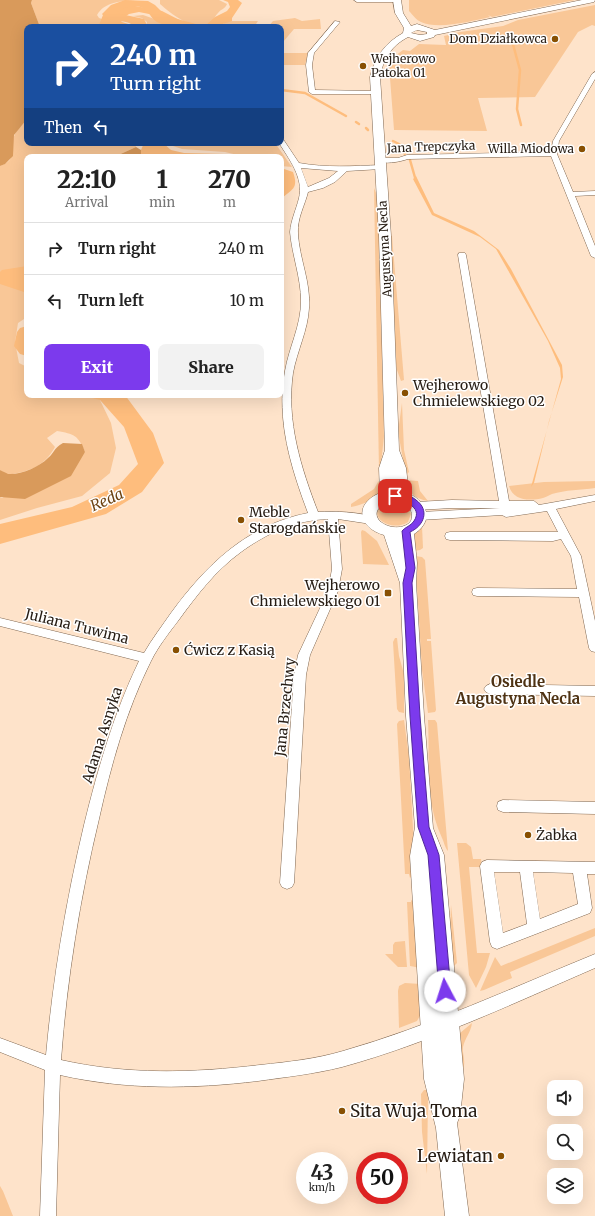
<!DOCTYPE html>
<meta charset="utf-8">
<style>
:root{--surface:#fff;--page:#f2f2f2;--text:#222;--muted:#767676;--line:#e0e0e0;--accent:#7c3aed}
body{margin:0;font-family:Merriweather,serif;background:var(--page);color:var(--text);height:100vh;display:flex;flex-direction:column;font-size:15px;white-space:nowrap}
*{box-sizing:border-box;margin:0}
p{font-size:13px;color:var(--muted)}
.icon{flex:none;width:22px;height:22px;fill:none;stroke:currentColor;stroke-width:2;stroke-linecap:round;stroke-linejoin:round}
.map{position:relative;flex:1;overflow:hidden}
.sheet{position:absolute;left:24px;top:154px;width:260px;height:244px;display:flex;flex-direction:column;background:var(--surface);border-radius:8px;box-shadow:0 4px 16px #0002}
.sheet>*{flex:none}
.hud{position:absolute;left:24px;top:24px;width:260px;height:122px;border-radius:8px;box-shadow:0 4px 16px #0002;background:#1a4fa0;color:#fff;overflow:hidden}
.controls{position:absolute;left:547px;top:1080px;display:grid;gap:8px}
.controls a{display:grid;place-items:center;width:36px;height:36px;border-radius:8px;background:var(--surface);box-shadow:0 4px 16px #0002;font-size:20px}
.speed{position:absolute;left:296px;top:1152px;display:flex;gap:8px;font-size:20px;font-weight:700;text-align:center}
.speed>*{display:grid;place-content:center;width:52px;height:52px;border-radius:50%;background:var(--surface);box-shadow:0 4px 16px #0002;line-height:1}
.speed small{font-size:10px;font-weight:400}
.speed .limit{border:6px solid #d22;background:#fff;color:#111}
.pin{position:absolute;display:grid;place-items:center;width:34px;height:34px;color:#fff;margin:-17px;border-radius:8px;box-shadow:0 2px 6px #0006}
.me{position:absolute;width:44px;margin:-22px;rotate:355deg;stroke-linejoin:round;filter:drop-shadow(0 0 3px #0008)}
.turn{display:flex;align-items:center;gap:14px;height:84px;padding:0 20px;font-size:18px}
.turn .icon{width:52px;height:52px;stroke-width:2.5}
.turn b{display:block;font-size:28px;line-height:34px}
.then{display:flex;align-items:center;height:38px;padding:0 20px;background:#0003;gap:8px;font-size:15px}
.eta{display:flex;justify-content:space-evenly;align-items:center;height:68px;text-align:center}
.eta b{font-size:24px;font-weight:800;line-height:28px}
.cta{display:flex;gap:8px;margin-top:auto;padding:8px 20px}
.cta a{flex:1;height:46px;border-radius:8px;background:var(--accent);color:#fff;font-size:16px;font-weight:800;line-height:46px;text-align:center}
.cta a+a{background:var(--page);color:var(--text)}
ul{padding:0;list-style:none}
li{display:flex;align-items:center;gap:12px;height:52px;padding:0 20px;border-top:1px solid var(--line)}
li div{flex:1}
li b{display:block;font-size:15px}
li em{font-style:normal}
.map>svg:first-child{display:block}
</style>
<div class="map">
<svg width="595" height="1216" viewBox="0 0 595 1216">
<rect width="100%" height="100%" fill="#fee3ca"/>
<g fill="#f9c797">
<path d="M 32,0 L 135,0 C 122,1 104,2 97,15 L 99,18 L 108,21 L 105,27 L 40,27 L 31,3 Z"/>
<path d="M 160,0 L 219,0 L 227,4 C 225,9 221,9 218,13 C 215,16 213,21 210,23 C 197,35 169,12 160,4 Z"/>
<path d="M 409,0 L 575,0 L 492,17 L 488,15 L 490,17 C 472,21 438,30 421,22 C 416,20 413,15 409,11 Z"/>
<polygon points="595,5 595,26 592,25 578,32 535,97 478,98 487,131 394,130 390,78 394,70 387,69 395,56 403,50 410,51 419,44 446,45 444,36 460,32 503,26 518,20"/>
<polygon points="143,15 175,26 146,27 147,22 142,18 133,16"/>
<polygon points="295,18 302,21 320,19 321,29 294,29 283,42 282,53 308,53 305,65 281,65 281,27 268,27 273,21"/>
<polygon points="226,21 258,21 254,27 221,27"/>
<path d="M 27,119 L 27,143 L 135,143 L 136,147 L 114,157 L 27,157 L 27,317 L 18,323 L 15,342 L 19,363 L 27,367 L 27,395 L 93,395 L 99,398 L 111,423 L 116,448 L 110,473 L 82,496 L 37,508 L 0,520 L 0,497 L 2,498 L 85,452 C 78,435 74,434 57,431 L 47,438 L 55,447 C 44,467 28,472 6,475 L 0,470 L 0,166 C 20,159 8,147 15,134 C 17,129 23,124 27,119 Z"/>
<polygon points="164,143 275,143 292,167 281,166 281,157 246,157 225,152 182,149"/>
<polygon points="374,188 377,195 379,230 384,436 380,474 379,471"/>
<polygon points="391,236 392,236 404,380 401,381 397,370 396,363"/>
<polygon points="402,403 404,450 409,472 406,475 398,432"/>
<path d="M 381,479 L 384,487 C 377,498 364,505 351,507 L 351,504 L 374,489 L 378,482 Z"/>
<path d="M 405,480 L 418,481 L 420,491 L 428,501 C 415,499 408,492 405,480 Z"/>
<path d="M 595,481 L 595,488 C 581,490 565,490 552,494 C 549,495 547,497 543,498 C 530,501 513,501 509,486 L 544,482 Z"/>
<path d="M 387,503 C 397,502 408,504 411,514 L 408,522 C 389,534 363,513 387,503 Z"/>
<polygon points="422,526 423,548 420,550 414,551 413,536"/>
<polygon points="362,530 365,531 377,541 389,565 363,564 361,532"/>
<polygon points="415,556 422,557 425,560 431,639 427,639 427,641 431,641 436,710 435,712 428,713 422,670"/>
<polygon points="395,638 397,638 399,656 404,674 404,713 399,712 397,709 393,642"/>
<polygon points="404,720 409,757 415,864 412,876 410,878 409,874 405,874 397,724 399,721"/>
<path d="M 428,720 L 435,720 L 437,723 L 448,851 C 445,848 444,842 442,838 C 424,798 430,762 428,720 Z"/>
<polygon points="457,843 466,843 471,847 473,859 481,859 482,867 469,867 477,953 490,953 486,967 476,988 469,975"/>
<polygon points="411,900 414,902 421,968 410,966 407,902 411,902"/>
<polygon points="451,905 457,963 450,970 449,953"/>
<polygon points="595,928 595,936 510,972 512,978 484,990 480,991 495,957 501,966"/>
<polygon points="405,941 407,967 398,967 385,954 393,954 393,945 395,942"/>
<polygon points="405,983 421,984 421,1014 417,1021 399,1028 398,991 399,986"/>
<path d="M 472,1023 C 471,1032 465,1038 463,1047 C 462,1055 467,1064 462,1069 L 460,1033 Z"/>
<polygon points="424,1090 428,1090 428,1096 427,1174 422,1132 421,1094"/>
<polygon points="0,1186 3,1191 13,1216 0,1216"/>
</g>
<g fill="#d99a5b">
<polygon points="0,0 32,0 31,3 40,27 27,27 27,119 14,135 13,156 5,164 0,166"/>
<polygon points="136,147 141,150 176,157 114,157"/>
<path d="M 63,443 L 82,444 L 85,452 L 71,476 L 25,499 L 0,497 L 0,470 C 2,471 6,473 8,474 C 21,475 39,467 48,458 C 55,452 53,449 63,443 Z"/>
</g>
<g fill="#febd7d">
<polygon points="223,0 238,0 242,3 232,18 232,21 223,24 219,27 204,27 215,17 227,11 230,7 228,2"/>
<polygon points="130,5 162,11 193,27 174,27 154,15 139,12 129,14 120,20 122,22 138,27 103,27 99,25 103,15 122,7"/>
<polygon points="144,143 163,143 171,150 184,153 224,154 237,157 141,157 141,150"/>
<path d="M 281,168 L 293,172 C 299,189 292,189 281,199 Z"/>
<polygon points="416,176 434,213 474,231 499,250 511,269 562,365 563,377 549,421 534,483 531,487 561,379 560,368 548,341 496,249 480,237 432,215 413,179"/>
<polygon points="27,266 27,293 0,284 0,272 2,270"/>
<polygon points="81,395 125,395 153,433 164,463 142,492 106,514 0,544 0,524 72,507 119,485 138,464 124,427 100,400"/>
</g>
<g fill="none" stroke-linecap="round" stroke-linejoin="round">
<g stroke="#febd7d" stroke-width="2.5">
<polyline points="511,37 520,70 517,109 521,125"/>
<polyline points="281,90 305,93 346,116"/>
<polyline points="356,122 359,124"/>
<polyline points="366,128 368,130"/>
<polyline points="393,141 399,144 405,154"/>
<polyline points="410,160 416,181"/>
</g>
<g fill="#febd7d" fill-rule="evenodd">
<path d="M 125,0 L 148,1 L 155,5 L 166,16 L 196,24 L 198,27 C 184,27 169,28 157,22 C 152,19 150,14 146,10 C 137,3 124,7 116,13 L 144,19 L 148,27 L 134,27 C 129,18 109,24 102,14 L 111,5 Z"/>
<polygon points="27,326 27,356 20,354 14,346 17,332 20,328"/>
</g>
<g stroke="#806852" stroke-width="1">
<g id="street">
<polygon points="354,0 400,0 397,2 357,2"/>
<polygon points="335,21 340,22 314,53 312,65 315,90 375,91 378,93 377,94 312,94 309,92 306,65 308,53"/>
<path d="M 595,72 L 595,79 L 559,141 L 557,154 L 573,192 L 595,191 L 595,195 L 575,196 L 595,246 L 595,258 L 591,256 L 551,156 L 408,159 C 399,162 384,165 376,160 L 380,158 L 398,158 L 407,155 L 551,152 L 553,141 L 592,74 Z"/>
<path d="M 281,138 L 283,139 L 299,163 C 326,168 353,166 381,165 L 385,167 L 381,169 L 347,171 L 335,182 L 323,188 L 308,192 C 305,205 297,218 298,233 C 299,258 311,282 309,308 C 308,330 297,351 293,373 C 286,421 301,468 318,512 C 336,511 357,512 375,517 L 376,520 L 375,523 L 371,524 L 338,519 L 342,569 L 338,591 L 310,655 L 306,675 L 294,883 L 292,887 L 287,889 L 282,887 L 280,883 L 294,675 L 298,655 L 328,591 L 332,569 L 328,519 C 296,520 267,533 241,552 C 215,571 197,595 178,621 C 168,634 158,647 151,661 C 126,711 111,765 99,819 C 80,898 67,978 61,1060 C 127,1075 193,1073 260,1065 C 288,1062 316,1059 343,1051 C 430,1026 512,988 595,954 L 595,968 C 512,1004 429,1043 342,1067 C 314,1074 286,1077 258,1081 C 192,1089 126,1090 60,1075 L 56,1216 L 40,1216 L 45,1070 L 0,1052 L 0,1038 L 46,1055 C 53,978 66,901 84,825 C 98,768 114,713 139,661 L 0,626 L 0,618 L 144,653 C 152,639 162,626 171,613 C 206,565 247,525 308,513 C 291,468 276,420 285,371 C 289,347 301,326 301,301 C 301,278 292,255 290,232 C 291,220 296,210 299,198 C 304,178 289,159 279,143 L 281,143 ZM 301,168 L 338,171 L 329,178 L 308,187 Z"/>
<polygon points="459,253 465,253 466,255 509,501 534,501 539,505 595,495 595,501 556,509 581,556 595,621 595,652 591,651 589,648 579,597 477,596 473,595 472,592 473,589 477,588 577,589 571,556 561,539 553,541 450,540 446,539 445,536 446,533 450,532 558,532 547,511 506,517 502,515 420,520 416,519 415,516 416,513 420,512 500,508 452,508 417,510 413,509 412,506 413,503 417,502 452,500 499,501 458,255"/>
<polygon points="490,684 595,686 595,696 490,694 486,692 484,689 486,686"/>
<polygon points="503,800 595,802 595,814 503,812 498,810 497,806 498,802"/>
<path d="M 487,860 L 595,862 L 595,874 L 587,874 L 592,908 L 590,913 L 497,949 L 492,947 L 490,942 L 480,866 L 482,862 ZM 494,872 L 520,872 L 527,924 L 503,933 ZM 533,872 L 573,873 L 578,904 L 540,919 Z"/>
</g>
</g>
<g stroke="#806852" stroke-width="1">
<path id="secondary" d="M 393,0 L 401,0 L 403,13 L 411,26 L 417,24 L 435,30 L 582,0 L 595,0 L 594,2 L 435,35 L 434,37 L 420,41 L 408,37 C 391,46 383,59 380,77 L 391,236 L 399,450 L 406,468 L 409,494 C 419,498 423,504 427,514 C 426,523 422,529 414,534 L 417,563 L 416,583 L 424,716 L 433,828 L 444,855 L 464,1079 L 460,1116 L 457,1123 L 469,1216 L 445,1216 L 436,1128 L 424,1079 L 410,856 L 415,827 L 406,716 L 400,583 L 384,535 C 359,528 353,504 380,493 L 379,468 L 385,450 L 379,236 L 370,77 C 375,57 385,43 403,33 L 404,28 L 395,13 ZM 417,30 L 427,32 L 427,34 L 420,35 L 411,33 ZM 388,501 C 397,502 412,503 412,516 C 412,519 411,522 408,524 C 392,535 359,516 388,501 Z"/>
</g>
<use href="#street" fill="#fff" fill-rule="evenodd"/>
<use href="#secondary" fill="#fff" fill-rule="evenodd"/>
</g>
<path fill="#7c3aed" stroke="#51269a" d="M 395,493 C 402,494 410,495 416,500 C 430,510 424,526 410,532 L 415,568 L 412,583 L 420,716 L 429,827 L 439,855 L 451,991 L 450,995 L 445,997 L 441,995 L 439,991 L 428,855 L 418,827 L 410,716 L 403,583 L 406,568 L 402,531 C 405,527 411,526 414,521 C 424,506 401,500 392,498 L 390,496 Z"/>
<g fill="#885002" stroke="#fff" stroke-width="1.5">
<circle cx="555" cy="39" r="4"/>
<circle cx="363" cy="66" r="4"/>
<circle cx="582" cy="149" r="4"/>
<circle cx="405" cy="393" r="4"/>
<circle cx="241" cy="520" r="4"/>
<rect x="384" y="589" width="8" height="8" rx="2"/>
<circle cx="176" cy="650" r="4"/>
<circle cx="528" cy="835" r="4"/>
<circle cx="342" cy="1111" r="4"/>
<circle cx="501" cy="1156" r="4"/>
</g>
<g text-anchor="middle" stroke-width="3" stroke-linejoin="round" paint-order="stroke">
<g font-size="12" fill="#261c13" stroke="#fff" text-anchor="end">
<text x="547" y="43">Dom Działkowca</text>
<text x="371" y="63" text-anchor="start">Wejherowo<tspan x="371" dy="14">Patoka 01</tspan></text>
<text x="574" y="153">Willa Miodowa</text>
</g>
<g font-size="12" fill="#261c13" stroke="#fff">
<text transform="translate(431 147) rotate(-2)" y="4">Jana Trepczyka</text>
<text transform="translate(385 249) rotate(-93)" y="4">Augustyna Necla</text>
</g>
<g font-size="14" fill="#261c13" stroke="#fff" text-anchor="start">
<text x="413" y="390">Wejherowo<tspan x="413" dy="16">Chmielewskiego 02</tspan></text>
<text x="249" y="517">Meble<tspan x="249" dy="16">Starogdańskie</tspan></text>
<text x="380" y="590" text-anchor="end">Wejherowo<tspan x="380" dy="16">Chmielewskiego 01</tspan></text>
<text x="184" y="655">Ćwicz z Kasią</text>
<text x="536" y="840">Żabka</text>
</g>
<g font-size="14" fill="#261c13" stroke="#fff">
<text transform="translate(77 626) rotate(14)" y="5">Juliana Tuwima</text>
<text transform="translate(285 707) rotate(-84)" y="5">Jana Brzechwy</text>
<text transform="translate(102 735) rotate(-72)" y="5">Adama Asnyka</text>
</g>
<g font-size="15" font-style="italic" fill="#6d4312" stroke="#fff">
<text transform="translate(107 500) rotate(-24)" y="5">Reda</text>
</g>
<g font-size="15" font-weight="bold" fill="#4e3213" stroke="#fff">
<text x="518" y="687">Osiedle<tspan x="518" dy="17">Augustyna Necla</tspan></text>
</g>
<g font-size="17" fill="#261c13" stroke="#fff" text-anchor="start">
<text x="350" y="1117">Sita Wuja Toma</text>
<text x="493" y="1162" text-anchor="end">Lewiatan</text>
</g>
</g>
</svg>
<div class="controls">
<a><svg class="icon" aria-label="sound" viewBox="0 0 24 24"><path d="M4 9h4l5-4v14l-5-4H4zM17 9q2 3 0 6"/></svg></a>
<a><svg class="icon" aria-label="search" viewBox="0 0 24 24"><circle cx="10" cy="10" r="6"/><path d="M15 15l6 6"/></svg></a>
<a><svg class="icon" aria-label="layers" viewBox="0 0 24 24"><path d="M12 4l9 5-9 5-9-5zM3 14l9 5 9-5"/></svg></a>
</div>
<div class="speed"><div>43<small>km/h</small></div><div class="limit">50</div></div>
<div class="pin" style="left:395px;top:496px;background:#d93025"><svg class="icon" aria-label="arrive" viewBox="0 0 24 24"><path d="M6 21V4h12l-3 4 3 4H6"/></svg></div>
<svg class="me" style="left:445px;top:991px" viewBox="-20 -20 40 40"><circle r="19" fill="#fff"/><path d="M0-13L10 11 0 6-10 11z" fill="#7c3aed"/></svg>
<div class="hud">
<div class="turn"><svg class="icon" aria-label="right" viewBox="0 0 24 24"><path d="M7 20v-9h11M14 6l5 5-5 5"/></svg><div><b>240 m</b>Turn right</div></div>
<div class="then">Then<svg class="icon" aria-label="left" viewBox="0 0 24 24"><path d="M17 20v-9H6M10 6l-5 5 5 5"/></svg></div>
</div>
<section class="sheet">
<div class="eta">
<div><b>22:10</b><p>Arrival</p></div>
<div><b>1</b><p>min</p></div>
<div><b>270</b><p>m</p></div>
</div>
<ul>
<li><svg class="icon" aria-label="right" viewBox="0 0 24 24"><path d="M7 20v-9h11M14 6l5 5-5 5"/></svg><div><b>Turn right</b></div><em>240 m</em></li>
<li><svg class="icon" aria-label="left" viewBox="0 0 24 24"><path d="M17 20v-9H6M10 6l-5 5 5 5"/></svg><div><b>Turn left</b></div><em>10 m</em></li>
</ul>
<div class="cta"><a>Exit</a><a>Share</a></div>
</section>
</div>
